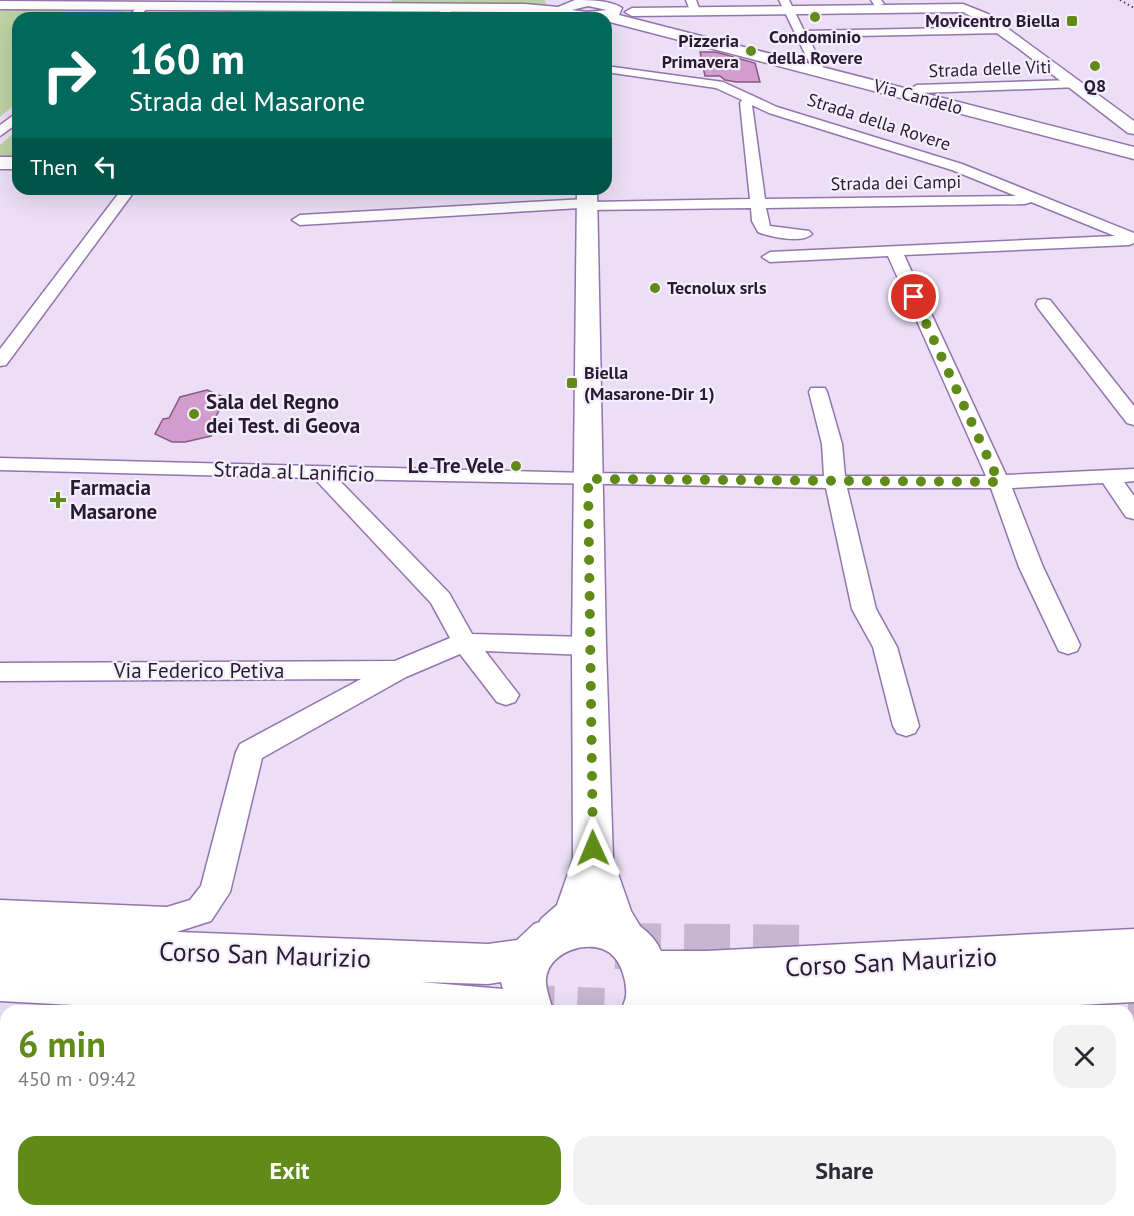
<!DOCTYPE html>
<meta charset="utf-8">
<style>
:root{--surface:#fff;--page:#f2f2f3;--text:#2b2b33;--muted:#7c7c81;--accent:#618b19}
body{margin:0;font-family:"PT Sans",sans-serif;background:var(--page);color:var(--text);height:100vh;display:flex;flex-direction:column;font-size:22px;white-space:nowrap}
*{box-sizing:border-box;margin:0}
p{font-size:20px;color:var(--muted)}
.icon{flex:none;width:33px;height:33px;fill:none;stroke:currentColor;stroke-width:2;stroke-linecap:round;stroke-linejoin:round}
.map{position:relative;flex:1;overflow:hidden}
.side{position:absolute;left:0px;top:1005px;width:1134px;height:212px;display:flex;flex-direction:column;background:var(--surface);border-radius:18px 18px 0 0;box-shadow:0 6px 24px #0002}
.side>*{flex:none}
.top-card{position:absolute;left:12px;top:12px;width:600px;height:183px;border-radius:18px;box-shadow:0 6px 24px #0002;background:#00695c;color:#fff;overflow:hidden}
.pin{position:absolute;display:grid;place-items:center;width:51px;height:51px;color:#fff;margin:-26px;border:3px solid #fff;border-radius:50%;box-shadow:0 2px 6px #0007}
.me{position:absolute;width:66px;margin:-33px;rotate:359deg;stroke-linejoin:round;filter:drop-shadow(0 0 4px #0008)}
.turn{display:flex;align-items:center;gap:21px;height:126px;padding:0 18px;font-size:27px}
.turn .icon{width:78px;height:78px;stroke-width:2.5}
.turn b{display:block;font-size:42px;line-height:51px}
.then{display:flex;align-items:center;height:57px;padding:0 18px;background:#0003;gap:12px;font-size:22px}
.round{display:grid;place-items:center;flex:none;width:63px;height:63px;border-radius:18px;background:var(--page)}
.summary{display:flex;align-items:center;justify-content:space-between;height:102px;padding:0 18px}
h1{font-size:36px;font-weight:600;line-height:45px;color:var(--accent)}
.action{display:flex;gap:12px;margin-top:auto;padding:12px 18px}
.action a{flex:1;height:69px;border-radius:18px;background:var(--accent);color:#fff;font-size:24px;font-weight:600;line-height:69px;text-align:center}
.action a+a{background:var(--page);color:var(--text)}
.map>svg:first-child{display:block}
</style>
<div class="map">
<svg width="1134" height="1216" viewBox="0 0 1134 1216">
<rect width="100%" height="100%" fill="#ebdef6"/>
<g fill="#bdd2a5">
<polygon points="392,0 545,0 546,5 390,4"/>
<polygon points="11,9 123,10 126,11 118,18 18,18 18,102 0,117 0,11"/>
<polygon points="18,129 18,158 0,158 0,145"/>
</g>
<g fill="#d29dce" stroke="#875985" stroke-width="1.5">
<polygon points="700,52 716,52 755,63 760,82 736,82 725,80 720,76 705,76"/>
<polygon points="207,390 226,398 214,420 219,421 211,436 185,442 172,442 155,434 163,419 169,418 180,397"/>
</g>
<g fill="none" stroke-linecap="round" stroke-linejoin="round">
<g stroke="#c4b7cf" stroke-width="46" stroke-dasharray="46 23" stroke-linecap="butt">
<polyline points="615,946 821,948"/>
<polyline points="508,1007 604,1011"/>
<polyline points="1128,1019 1134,1019"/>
</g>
<g stroke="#9375ac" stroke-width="3">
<g id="street">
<polygon points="686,0 696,0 700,11 699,13 691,13"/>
<polygon points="779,0 789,0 804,31 1003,27 1008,30 1003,33 808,37 823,67 814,72 808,69 811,66"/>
<polygon points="871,0 881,0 884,4 875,6"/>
<polygon points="141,4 150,6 137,18 126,18"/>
<polygon points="444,5 453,7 447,18 437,18"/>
<path d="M 606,66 L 723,82 L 777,107 L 962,164 L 1134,233 L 1134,243 L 1129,245 L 904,255 L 1006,475 L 1134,469 L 1134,481 L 1124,482 L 1134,496 L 1134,519 L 1126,517 L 1103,483 L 1012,488 L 1043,567 L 1080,645 L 1077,651 L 1068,654 L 1059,651 L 1056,645 L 1019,567 L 991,488 L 847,488 L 876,609 L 897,647 L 919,726 L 915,733 L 906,736 L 897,733 L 893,726 L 873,647 L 852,609 L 826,488 L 338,479 L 449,593 L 472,634 L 589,637 L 598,640 L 601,646 L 598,652 L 589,655 L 485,651 L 519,695 L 515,702 L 506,705 L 497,702 L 460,654 L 406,677 L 262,758 L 230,892 L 211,921 L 167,935 L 0,928 L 0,900 L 167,907 L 190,900 L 201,886 L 236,752 L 240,744 L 361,679 L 0,681 L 0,663 L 395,661 L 450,638 L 431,603 L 314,478 L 0,470 L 0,458 L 588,473 L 824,476 L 822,444 L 809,392 L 811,388 L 825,388 L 827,392 L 842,444 L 845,476 L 986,476 L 888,256 L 770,262 L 762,257 L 770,252 L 1115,236 L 1031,202 L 1025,204 L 766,208 L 770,226 L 809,231 L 812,234 C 802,244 770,237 758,232 L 752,221 L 751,208 L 586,210 L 580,208 L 300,225 L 292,220 L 300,215 L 586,199 L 592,202 L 750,199 L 740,103 L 742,100 L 716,88 L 606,72 ZM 752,105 L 769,113 L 952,170 L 1016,196 L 765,199 Z"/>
<polygon points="1075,80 1079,81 1079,87 920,93 908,98 902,94 917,85"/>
<polygon points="18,112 18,123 0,136 0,125"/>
<polygon points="122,189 136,189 6,365 0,366 0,349"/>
<polygon points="1044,299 1050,300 1134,406 1134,425 1127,423 1038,308 1036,304 1038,300"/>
</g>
</g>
<g stroke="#9375ac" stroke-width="3">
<g id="secondary">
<path d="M 575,0 C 590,0 610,0 622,8 L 619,15 L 1134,147 L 1134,159 L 606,21 L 606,18 L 566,18 L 525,12 L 0,9 L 0,1 L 525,4 L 558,7 ZM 588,6 L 607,10 L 587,12 L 572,10 Z"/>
<polygon points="963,4 988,14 1134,121 1134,134 1128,133 1018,48 978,20 963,12 632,16 625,12 632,8"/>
<rect x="0" y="157" width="18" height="12"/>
<path d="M 577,189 L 597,189 L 606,646 L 613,859 L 631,911 L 649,941 L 642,955 L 627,961 L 612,955 L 592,923 C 585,938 571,947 556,952 L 541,947 L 534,933 L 541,919 L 557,905 L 573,859 L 572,646 Z"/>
</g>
</g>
<g stroke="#9375ac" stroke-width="3">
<g id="primary">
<path d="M 574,910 C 607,910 646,918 661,951 L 707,951 L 1134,929 L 1134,1002 L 972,1011 L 623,1011 L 622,1008 C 627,997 627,993 625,981 C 623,971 619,960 610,953 C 589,938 548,952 546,979 C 545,988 551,1002 553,1011 L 181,1011 L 0,1001 L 0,925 L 488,944 L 517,940 L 534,924 ZM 421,982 L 488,984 L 501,982 L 503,989 Z"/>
<rect x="561" y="1210" width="52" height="6"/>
</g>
</g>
<use href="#street" fill="#fff" fill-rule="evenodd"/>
<use href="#secondary" fill="#fff" fill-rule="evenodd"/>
<use href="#primary" fill="#fff" fill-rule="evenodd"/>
<polyline stroke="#51455c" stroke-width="2" stroke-dasharray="1.5 3" stroke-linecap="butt" points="1120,0 1134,8"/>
</g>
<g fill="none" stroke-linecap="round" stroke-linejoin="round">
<polyline stroke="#618b19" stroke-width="10" stroke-dasharray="0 18" points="593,848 588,479 999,482 914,297"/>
</g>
<g fill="#618b19" stroke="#f5eefb" stroke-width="2">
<circle cx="815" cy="17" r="6"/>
<rect x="1066" y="15" width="12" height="12" rx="3"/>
<circle cx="751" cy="51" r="6"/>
<circle cx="1095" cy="66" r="6"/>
<circle cx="655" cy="288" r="6"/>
<rect x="566" y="377" width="12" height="12" rx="3"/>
<circle cx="194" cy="414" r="6"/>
<circle cx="516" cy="466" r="6"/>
<path d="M55 491h6v6h6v6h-6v6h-6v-6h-6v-6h6z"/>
</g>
<g text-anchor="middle" stroke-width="4.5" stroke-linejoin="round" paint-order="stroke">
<g font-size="18" font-weight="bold" fill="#271b31" stroke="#f5eefb" text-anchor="end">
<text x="1060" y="27">Movicentro Biella</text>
<text x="815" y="43" text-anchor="middle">Condominio<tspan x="815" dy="21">della Rovere</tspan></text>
<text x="739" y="47">Pizzeria<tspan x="739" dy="21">Primavera</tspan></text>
<text x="1095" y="92" text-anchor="middle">Q8</text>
<text x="667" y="294" text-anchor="start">Tecnolux srls</text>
<text x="584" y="379" text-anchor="start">Biella<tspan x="584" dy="21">(Masarone-Dir 1)</tspan></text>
</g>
<g font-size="18" fill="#271b31" stroke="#f5eefb">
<text transform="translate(990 69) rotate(-2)" y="6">Strada delle Viti</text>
<text transform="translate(918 97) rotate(15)" y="6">Via Candelo</text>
<text transform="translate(879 122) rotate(18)" y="6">Strada della Rovere</text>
<text transform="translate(896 183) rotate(-1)" y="6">Strada dei Campi</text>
</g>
<g font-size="21" font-weight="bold" fill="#271b31" stroke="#f5eefb" text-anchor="start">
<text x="206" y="409">Sala del Regno<tspan x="206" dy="24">dei Test. di Geova</tspan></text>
<text x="504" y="473" text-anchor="end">Le Tre Vele</text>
<text x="70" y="495">Farmacia<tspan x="70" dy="24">Masarone</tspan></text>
</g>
<g font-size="21" fill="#271b31" stroke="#f5eefb">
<text transform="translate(294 472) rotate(2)" y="7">Strada al Lanificio</text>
<text x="199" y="678">Via Federico Petiva</text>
</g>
<g font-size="26" fill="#271b31" stroke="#f5eefb">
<text transform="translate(265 955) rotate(2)" y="9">Corso San Maurizio</text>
<text transform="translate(891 962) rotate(-3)" y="9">Corso San Maurizio</text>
</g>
</g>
</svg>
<div class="pin" style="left:914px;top:297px;background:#d93025"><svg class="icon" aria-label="arrive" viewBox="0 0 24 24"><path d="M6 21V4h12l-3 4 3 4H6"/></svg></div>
<svg class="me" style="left:593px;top:848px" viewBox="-20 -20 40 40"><path d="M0-17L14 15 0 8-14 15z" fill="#618b19" stroke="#fff" stroke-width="4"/></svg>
<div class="top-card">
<div class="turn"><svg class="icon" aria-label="right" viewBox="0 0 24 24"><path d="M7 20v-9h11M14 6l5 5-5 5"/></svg><div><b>160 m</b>Strada del Masarone</div></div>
<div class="then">Then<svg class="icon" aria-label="left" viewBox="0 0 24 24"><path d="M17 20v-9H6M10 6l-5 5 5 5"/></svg></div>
</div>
<section class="side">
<div class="summary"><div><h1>6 min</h1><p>450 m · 09:42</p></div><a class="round"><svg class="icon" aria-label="close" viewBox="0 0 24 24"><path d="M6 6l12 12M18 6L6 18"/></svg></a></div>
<div class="action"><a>Exit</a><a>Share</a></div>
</section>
</div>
